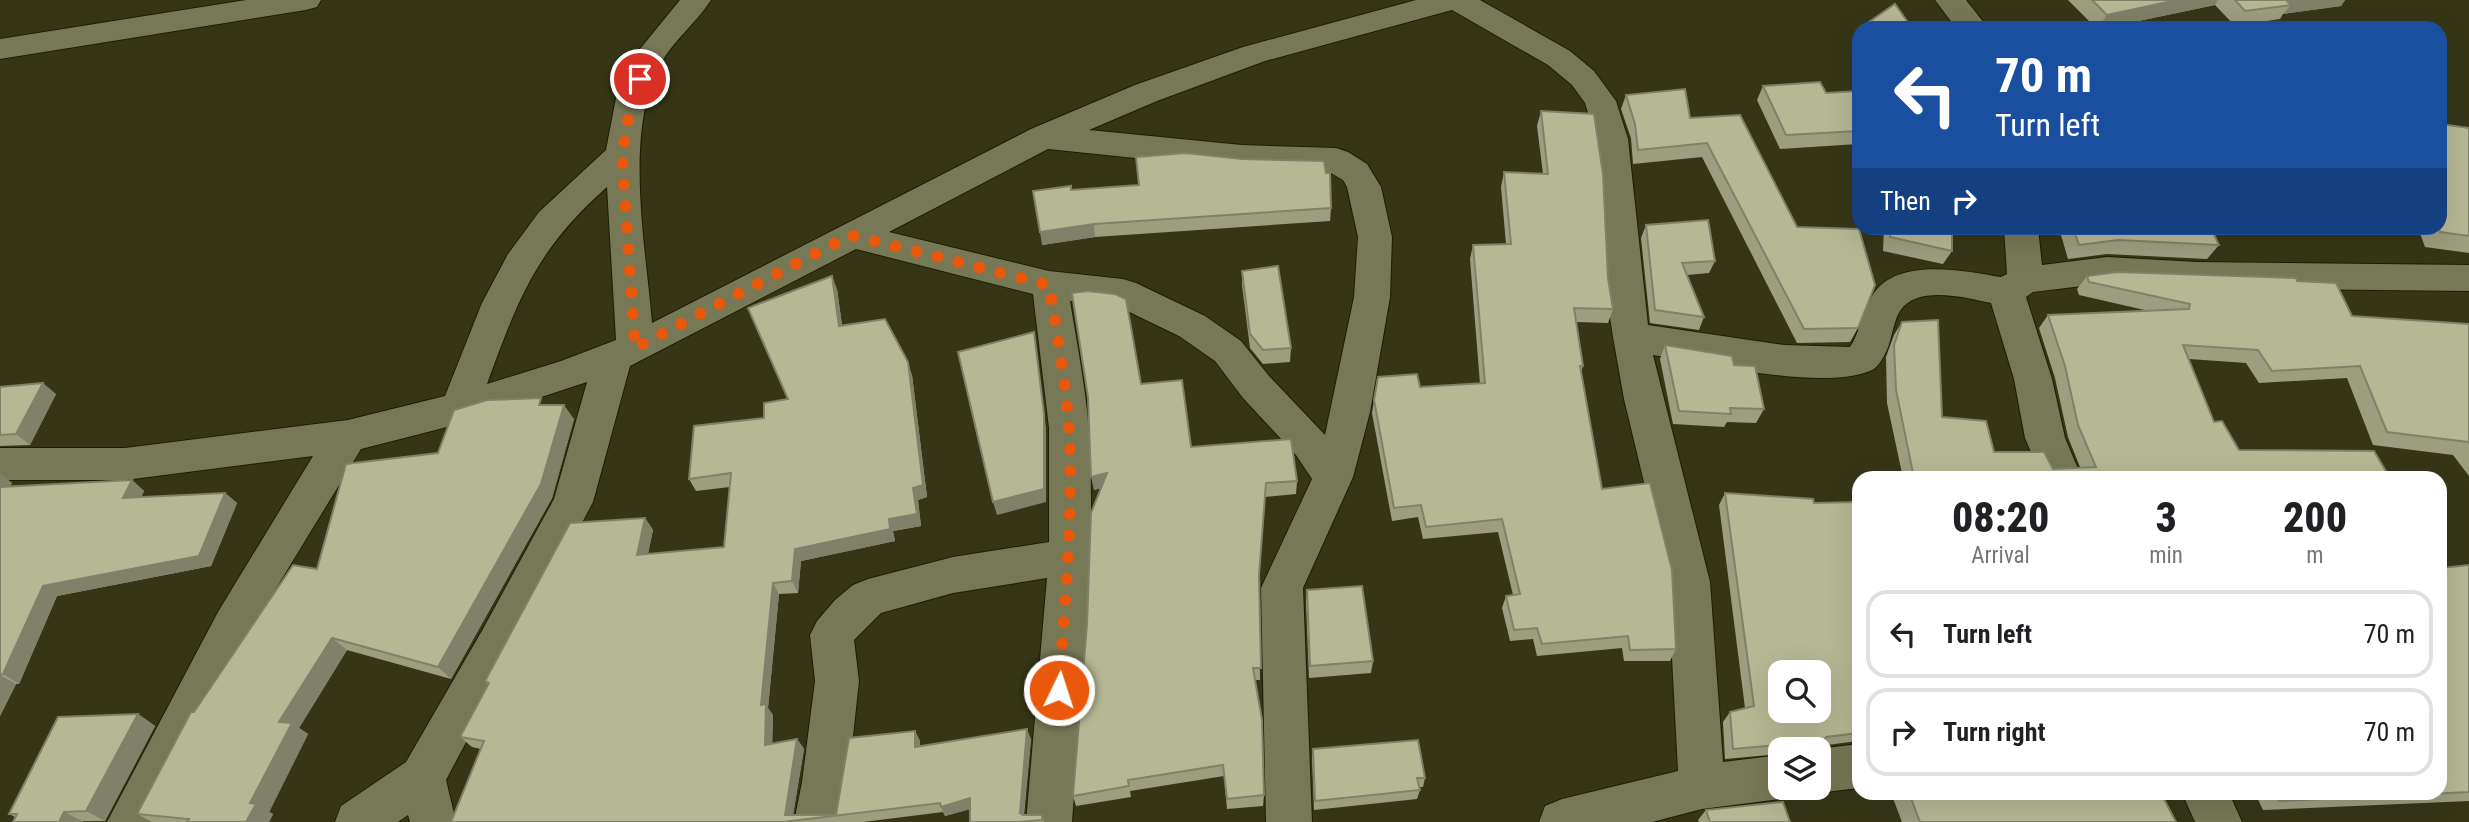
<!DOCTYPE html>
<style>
:root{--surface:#fff;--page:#f2f2f2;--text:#202124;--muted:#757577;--line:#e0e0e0}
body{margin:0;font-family:"Roboto Condensed",sans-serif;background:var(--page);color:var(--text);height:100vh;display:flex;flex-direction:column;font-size:26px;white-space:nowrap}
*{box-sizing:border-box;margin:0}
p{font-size:23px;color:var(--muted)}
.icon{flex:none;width:38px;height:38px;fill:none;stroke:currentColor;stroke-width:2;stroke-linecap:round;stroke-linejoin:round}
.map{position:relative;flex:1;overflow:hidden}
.details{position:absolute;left:1852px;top:471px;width:595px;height:329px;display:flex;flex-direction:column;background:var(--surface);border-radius:21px;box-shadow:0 7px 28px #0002}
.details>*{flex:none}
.guide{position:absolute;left:1852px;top:21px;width:595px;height:214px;border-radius:21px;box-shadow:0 7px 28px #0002;background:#1a4fa0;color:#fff;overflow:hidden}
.fabs{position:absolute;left:1768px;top:660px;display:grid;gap:14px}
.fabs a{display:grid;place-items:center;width:63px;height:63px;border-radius:14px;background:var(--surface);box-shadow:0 7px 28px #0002;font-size:35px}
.pin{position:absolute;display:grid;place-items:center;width:60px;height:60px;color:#fff;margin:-30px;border:4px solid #fff;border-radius:50%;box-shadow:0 2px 7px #0007}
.me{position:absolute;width:77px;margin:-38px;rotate:4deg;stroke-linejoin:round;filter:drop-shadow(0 0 5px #0008)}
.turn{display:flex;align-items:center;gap:24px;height:147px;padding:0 28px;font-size:32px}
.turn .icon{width:91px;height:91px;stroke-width:2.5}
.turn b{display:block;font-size:49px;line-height:60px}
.then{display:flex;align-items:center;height:66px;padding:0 28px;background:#0003;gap:14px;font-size:26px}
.eta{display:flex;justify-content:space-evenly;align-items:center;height:119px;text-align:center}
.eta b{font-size:42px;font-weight:800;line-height:49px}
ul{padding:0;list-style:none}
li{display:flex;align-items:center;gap:21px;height:88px;margin:0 14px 10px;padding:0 14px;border:4px solid var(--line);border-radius:21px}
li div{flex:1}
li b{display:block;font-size:26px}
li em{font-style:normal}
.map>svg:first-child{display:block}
</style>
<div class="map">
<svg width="2469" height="822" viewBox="0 0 2469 822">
<rect width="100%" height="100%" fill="#363617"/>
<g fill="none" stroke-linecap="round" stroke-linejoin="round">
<g stroke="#1d1d00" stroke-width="2">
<g id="minor">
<polygon points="246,0 321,0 317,7 306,10 0,59 0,39"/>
<path d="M 680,0 L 711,0 C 697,22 674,40 661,63 C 623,131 646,247 652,323 L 1031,129 L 1135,85 L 1243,47 L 1416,0 L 1480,0 L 1570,51 L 1594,71 L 1616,101 L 1628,139 L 1648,325 L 1784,345 L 1850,347 C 1860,332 1862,312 1872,296 C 1896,256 1964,271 2001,277 L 2007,274 L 2004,228 L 2038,228 L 2042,265 L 2107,257 L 2197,262 L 2469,265 L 2469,291 L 2197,288 L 2107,283 L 2033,292 L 2026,297 L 2052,379 L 2065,438 L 2082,478 L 2042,478 L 2025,438 L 2014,379 L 1991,303 C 1967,298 1917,284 1900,311 C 1892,324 1892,342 1884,356 C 1880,363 1877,368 1870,371 C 1819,391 1708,363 1653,355 L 1710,582 L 1723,762 L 1780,755 L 1780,788 L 1798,788 L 1796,793 L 1780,799 L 1702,809 L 1652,822 L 1539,822 L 1545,806 L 1562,799 L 1678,771 L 1668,582 L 1624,399 L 1613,337 L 1606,292 L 1601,188 L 1596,139 L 1585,103 L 1572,85 L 1548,65 L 1452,10 L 1265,61 L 1157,101 L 1089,130 L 1242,145 L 1336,148 L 1348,152 L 1367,164 L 1381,187 L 1392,237 L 1390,297 L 1370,412 L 1353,477 L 1303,588 L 1312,822 L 1266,822 L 1261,588 L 1312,479 L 1296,455 L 1243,398 L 1215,361 L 1179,336 L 1117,306 L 1070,301 C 1078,350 1088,399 1090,449 C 1095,573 1081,698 1072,822 L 1026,822 L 1047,578 L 953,593 L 881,613 L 854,640 L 859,681 L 848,782 L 840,822 L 794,822 L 802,782 L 815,681 L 810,635 L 817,621 L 835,600 L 853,585 L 868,579 L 953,557 L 1049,542 L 1049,428 L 1033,294 L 856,249 L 630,366 L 593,502 L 446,780 L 456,822 L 410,822 L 408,815 L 398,822 L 335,822 L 341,806 L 406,762 L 483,629 L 554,499 L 587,382 L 459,424 L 361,449 L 275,590 L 155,822 L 107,822 L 218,612 L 313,456 L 125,480 L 0,480 L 0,448 L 125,448 L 348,420 L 445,396 L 482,303 L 508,254 L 539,212 L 606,150 L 616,98 L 631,60 ZM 1048,149 L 1242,169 L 1329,172 L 1343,180 L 1347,187 L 1358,237 L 1354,297 L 1325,435 L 1269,376 L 1241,341 L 1205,316 L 1136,283 L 1123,279 L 1049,271 L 889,232 ZM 607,187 L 616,340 L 561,361 L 487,384 C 519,297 536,250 607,187 Z"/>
<polygon points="1935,0 1966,0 1988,28 1956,28"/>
<polygon points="1858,744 1858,788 1818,793 1804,788 1818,788 1818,749"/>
<polygon points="2182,793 2229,793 2242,822 2195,822"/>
</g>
</g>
<use href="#minor" fill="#777856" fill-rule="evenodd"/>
</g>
<g fill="#9d9e7f">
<polygon points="2068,0 2345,0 2341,6 2283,14 2280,19 2235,26 2215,5 2105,28 2096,28"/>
<polygon points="1869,22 1912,28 1867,28"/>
<polygon points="1763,86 1826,93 1858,91 1858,144 1780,149 1757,100"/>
<polygon points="1626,95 1690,118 1797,227 1858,328 1850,342 1797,343 1702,157 1633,164 1631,138 1621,109"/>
<polygon points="1541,111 1608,278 1613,309 1608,323 1576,322 1583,366 1581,372 1602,489 1676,649 1670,661 1624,661 1622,648 1537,656 1533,639 1510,641 1502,608 1506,596 1513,595 1498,532 1423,539 1418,517 1392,521 1372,413 1378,377 1420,387 1480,384 1470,259 1473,245 1506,244 1501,187 1504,172 1543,174 1537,126"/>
<polygon points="2469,128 2469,253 2425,247 2418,228 2440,228"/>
<polygon points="1071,190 1331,208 1330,221 1095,237 1042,245"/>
<polygon points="1646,225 1715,261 1709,273 1687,275 1704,317 1699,330 1650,323 1641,238"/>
<polygon points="1884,228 1952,228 1952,251 1943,264 1883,251"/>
<polygon points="2059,228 2211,228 2219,245 2207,259 2107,254 2068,259"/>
<polygon points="1242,271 1291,348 1290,362 1263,364 1250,348 1242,285"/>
<polygon points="2087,276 2297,281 2352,316 2469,324 2469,476 2453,455 2373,445 2347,378 2259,383 2246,363 2189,359 2214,422 2239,450 2390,478 1903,478 1887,403 1886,357 1894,335 1902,322 1942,417 1994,452 2053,469 2080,467 2068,437 2055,378 2039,328 2048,315 2149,311 2079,295 2077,289"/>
<polygon points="837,289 842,325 912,375 927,497 918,500 921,526 893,531 895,541 801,561 798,593 779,594 768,708 773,715 772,744 797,739 804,749 793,815 836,815 915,731 920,741 920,746 1031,739 1024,815 1042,815 1044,822 970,822 970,809 945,816 943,812 863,822 451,822 481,749 472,747 460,737 488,685 485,681 645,518 653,530 648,554 724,547 730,487 696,491 689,479 788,399"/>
<polygon points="1665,345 1734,365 1764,409 1756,423 1727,422 1724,427 1673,424 1660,359"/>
<polygon points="1141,384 1191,447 1297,481 1296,494 1265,497 1259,581 1260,680 1255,680 1264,795 1263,806 1227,809 1224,776 1130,791 1131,797 1076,806 1073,796 1101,488 1094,490"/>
<polygon points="0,387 56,394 30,445 0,446"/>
<polygon points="545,405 574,419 552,498 451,679 347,650 299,728 308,734 269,812 273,814 269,822 152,822 137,814 194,712 317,569"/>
<polygon points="0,474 12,483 10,486 132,480 144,491 141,497 225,493 237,503 211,566 57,596 19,684 16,684 0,716"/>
<polygon points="1725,493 1814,503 1858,502 1858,743 1858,741 1819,746 1817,749 1780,749 1780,754 1725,759 1723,722 1730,712 1745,708 1719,505"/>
<polygon points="2469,565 2469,801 2263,810 2255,793 2440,793 2442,568"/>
<polygon points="1307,590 1373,661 1371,673 1309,678 1306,602"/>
<polygon points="138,714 155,726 105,821 13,822 15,817 9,814"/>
<polygon points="1313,749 1425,778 1423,787 1419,787 1420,790 1417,799 1314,810 1312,758"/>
<polygon points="1891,793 2161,793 2176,822 1902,822"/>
<polygon points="1706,810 1790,822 1699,822 1698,820"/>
</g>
<g fill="#7f8168">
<polygon points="2177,0 2218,0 2215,5 2105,28 2098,28 2107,15"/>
<polygon points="2292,0 2345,0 2341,6 2283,14 2291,5 2287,1"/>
<polygon points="1094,224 1095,237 1042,245 1040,232"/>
<polygon points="832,276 837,289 844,339 839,326"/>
<polygon points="1034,332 1046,428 1046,502 997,515 993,502"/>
<polygon points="908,362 912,375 927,497 918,500 921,526 893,531 895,541 801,561 798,593 792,581 795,549 913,488"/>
<polygon points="43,383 56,394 30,445 16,434"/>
<polygon points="564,405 574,419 552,498 451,679 438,667"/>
<polygon points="1107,473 1109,486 1094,490 1091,477"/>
<polygon points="0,474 12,483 4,498 0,495"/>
<polygon points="132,480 144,491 136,509 123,498"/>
<polygon points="225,493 237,503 211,566 57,596 19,684 3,674 43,586"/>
<polygon points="645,518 653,530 645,567 637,555"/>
<polygon points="773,583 779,594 768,708 773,715 772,755 765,745 761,705"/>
<polygon points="332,638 347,650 299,728 308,734 269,812 273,814 269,822 246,822 250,803 279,722"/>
<polygon points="0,675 16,684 0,716"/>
<polygon points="138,714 155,726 105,821 86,811"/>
<polygon points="1027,729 1031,739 1023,822 1020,813"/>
<polygon points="915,731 920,741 920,757 915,747"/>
<polygon points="797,739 804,749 792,821 785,815"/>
<polygon points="970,798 974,808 945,816 941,807"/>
<polygon points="64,812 84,822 59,822"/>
</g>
<g fill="#b6b894" stroke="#7f8168" stroke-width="2" fill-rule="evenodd">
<polygon points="2092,0 2177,0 2107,15"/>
<polygon points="2235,0 2292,0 2287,1 2291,5 2245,11"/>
<polygon points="1895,4 1912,28 1873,28 1869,22"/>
<polygon points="1820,82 1826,93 1858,91 1858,131 1786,135 1763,86"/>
<polygon points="1685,89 1690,118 1740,115 1797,227 1859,229 1875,285 1858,328 1804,329 1707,143 1638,150 1635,124 1626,95"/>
<polygon points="1541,111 1594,114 1603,174 1608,278 1613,309 1574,308 1583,366 1580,366 1602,489 1650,483 1672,570 1676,649 1630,650 1628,636 1542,644 1537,628 1514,630 1506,596 1520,594 1502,519 1426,527 1421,505 1394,508 1374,400 1378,377 1417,374 1420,387 1485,383 1473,245 1511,244 1504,172 1548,174"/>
<polygon points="2440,124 2469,128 2469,236 2440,232 2439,228 2440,228"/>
<polygon points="1186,153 1242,159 1324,161 1326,173 1330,173 1331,208 1094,224 1040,232 1033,191 1071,186 1071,190 1139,185 1136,157"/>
<polygon points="1708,220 1715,261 1682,263 1704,317 1655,310 1646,225"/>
<polygon points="1891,228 1952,228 1952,251 1890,237"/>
<polygon points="2073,228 2211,228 2219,245 2118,240 2079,245"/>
<polygon points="1278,266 1291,348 1263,350 1250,334 1242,271"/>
<polygon points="2117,272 2296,278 2297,281 2336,283 2352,316 2469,324 2469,443 2468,442 2387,432 2360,366 2272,371 2258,350 2183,345 2214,422 2222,421 2239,450 2374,451 2390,478 1914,478 1896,390 1894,345 1902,322 1938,320 1942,417 1986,421 1994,452 2044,452 2053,469 2096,467 2078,425 2065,366 2048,315 2189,309 2190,304 2089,282 2087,276"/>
<polygon points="832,276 839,326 885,319 908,362 923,485 913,488 917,514 889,519 890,529 795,549 792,581 773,583 761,705 766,704 765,745 797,739 785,815 836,815 849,738 915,731 915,747 1027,729 1020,813 1023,815 1042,815 1042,820 1018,822 970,822 970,798 941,807 940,803 783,822 451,822 484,741 460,737 489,683 485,681 570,523 645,518 637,555 724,547 731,473 689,479 694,426 764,418 764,403 788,399 748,308"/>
<polygon points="1087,291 1115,294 1126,299 1141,384 1182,380 1191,447 1291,439 1297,481 1266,483 1259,575 1261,668 1253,668 1262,720 1264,795 1227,799 1223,765 1128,780 1129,786 1073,796 1087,624 1091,513 1107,473 1091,477 1088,397 1072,293"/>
<polygon points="1034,332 1044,414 1044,489 993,502 958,352"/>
<polygon points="1665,345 1732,356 1734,365 1755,366 1764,409 1730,408 1731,414 1679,411"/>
<polygon points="43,383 16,434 0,435 0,387"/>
<polygon points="541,398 539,405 564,405 541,484 438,667 332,638 279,722 292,723 250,803 256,804 246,822 187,822 189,819 137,814 191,712 194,712 293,565 317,569 346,464 438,453 454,410 487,400"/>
<polygon points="132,480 123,498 225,493 199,556 43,586 3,674 0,675 0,487"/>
<path d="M 1725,493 L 1813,499 L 1814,503 L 1858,502 L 1858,733 L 1826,737 L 1824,741 L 1733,749 L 1730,712 L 1754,706 ZM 1780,672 L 1818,672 L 1818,710 L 1780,710 Z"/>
<polygon points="2440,564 2442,568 2469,565 2469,792 2279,801 2275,793 2440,793"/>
<polygon points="1362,586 1373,661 1310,666 1307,590"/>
<polygon points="138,714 86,811 64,812 59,822 13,822 17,814 9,814 58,717"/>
<polygon points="1418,740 1425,778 1417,778 1420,790 1315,801 1313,749"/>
<polygon points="1909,793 2161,793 2176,822 1920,822"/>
<polygon points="1783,802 1790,822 1710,822 1706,810"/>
</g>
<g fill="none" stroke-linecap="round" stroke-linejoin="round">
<path stroke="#ea580c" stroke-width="12" stroke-dasharray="0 21.6" d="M 640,79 L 632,98 L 622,155 L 635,348 L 851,235 L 1049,285 C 1058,339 1068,394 1070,449 C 1072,529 1064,610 1059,690"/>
</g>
</svg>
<div class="fabs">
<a><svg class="icon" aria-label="search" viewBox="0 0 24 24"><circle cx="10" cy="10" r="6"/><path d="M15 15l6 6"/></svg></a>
<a><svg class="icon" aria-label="layers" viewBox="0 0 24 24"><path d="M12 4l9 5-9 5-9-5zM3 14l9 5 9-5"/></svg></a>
</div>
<div class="pin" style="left:640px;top:79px;background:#d93025"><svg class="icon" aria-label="arrive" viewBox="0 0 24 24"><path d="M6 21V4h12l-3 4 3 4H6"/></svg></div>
<svg class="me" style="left:1059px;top:690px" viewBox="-20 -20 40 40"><circle r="17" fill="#ea580c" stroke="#fff" stroke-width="3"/><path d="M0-11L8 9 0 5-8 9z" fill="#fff"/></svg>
<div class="guide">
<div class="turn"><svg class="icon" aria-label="left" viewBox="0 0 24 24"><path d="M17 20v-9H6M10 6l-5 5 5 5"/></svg><div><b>70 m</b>Turn left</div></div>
<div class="then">Then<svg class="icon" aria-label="right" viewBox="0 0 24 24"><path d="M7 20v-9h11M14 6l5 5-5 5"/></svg></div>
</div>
<section class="details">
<div class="eta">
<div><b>08:20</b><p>Arrival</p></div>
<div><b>3</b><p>min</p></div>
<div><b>200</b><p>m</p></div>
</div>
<ul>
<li><svg class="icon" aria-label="left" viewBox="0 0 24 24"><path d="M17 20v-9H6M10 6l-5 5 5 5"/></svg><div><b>Turn left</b></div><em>70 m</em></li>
<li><svg class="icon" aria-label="right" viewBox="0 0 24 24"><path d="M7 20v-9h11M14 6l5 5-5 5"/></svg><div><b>Turn right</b></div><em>70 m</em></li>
</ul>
</section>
</div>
